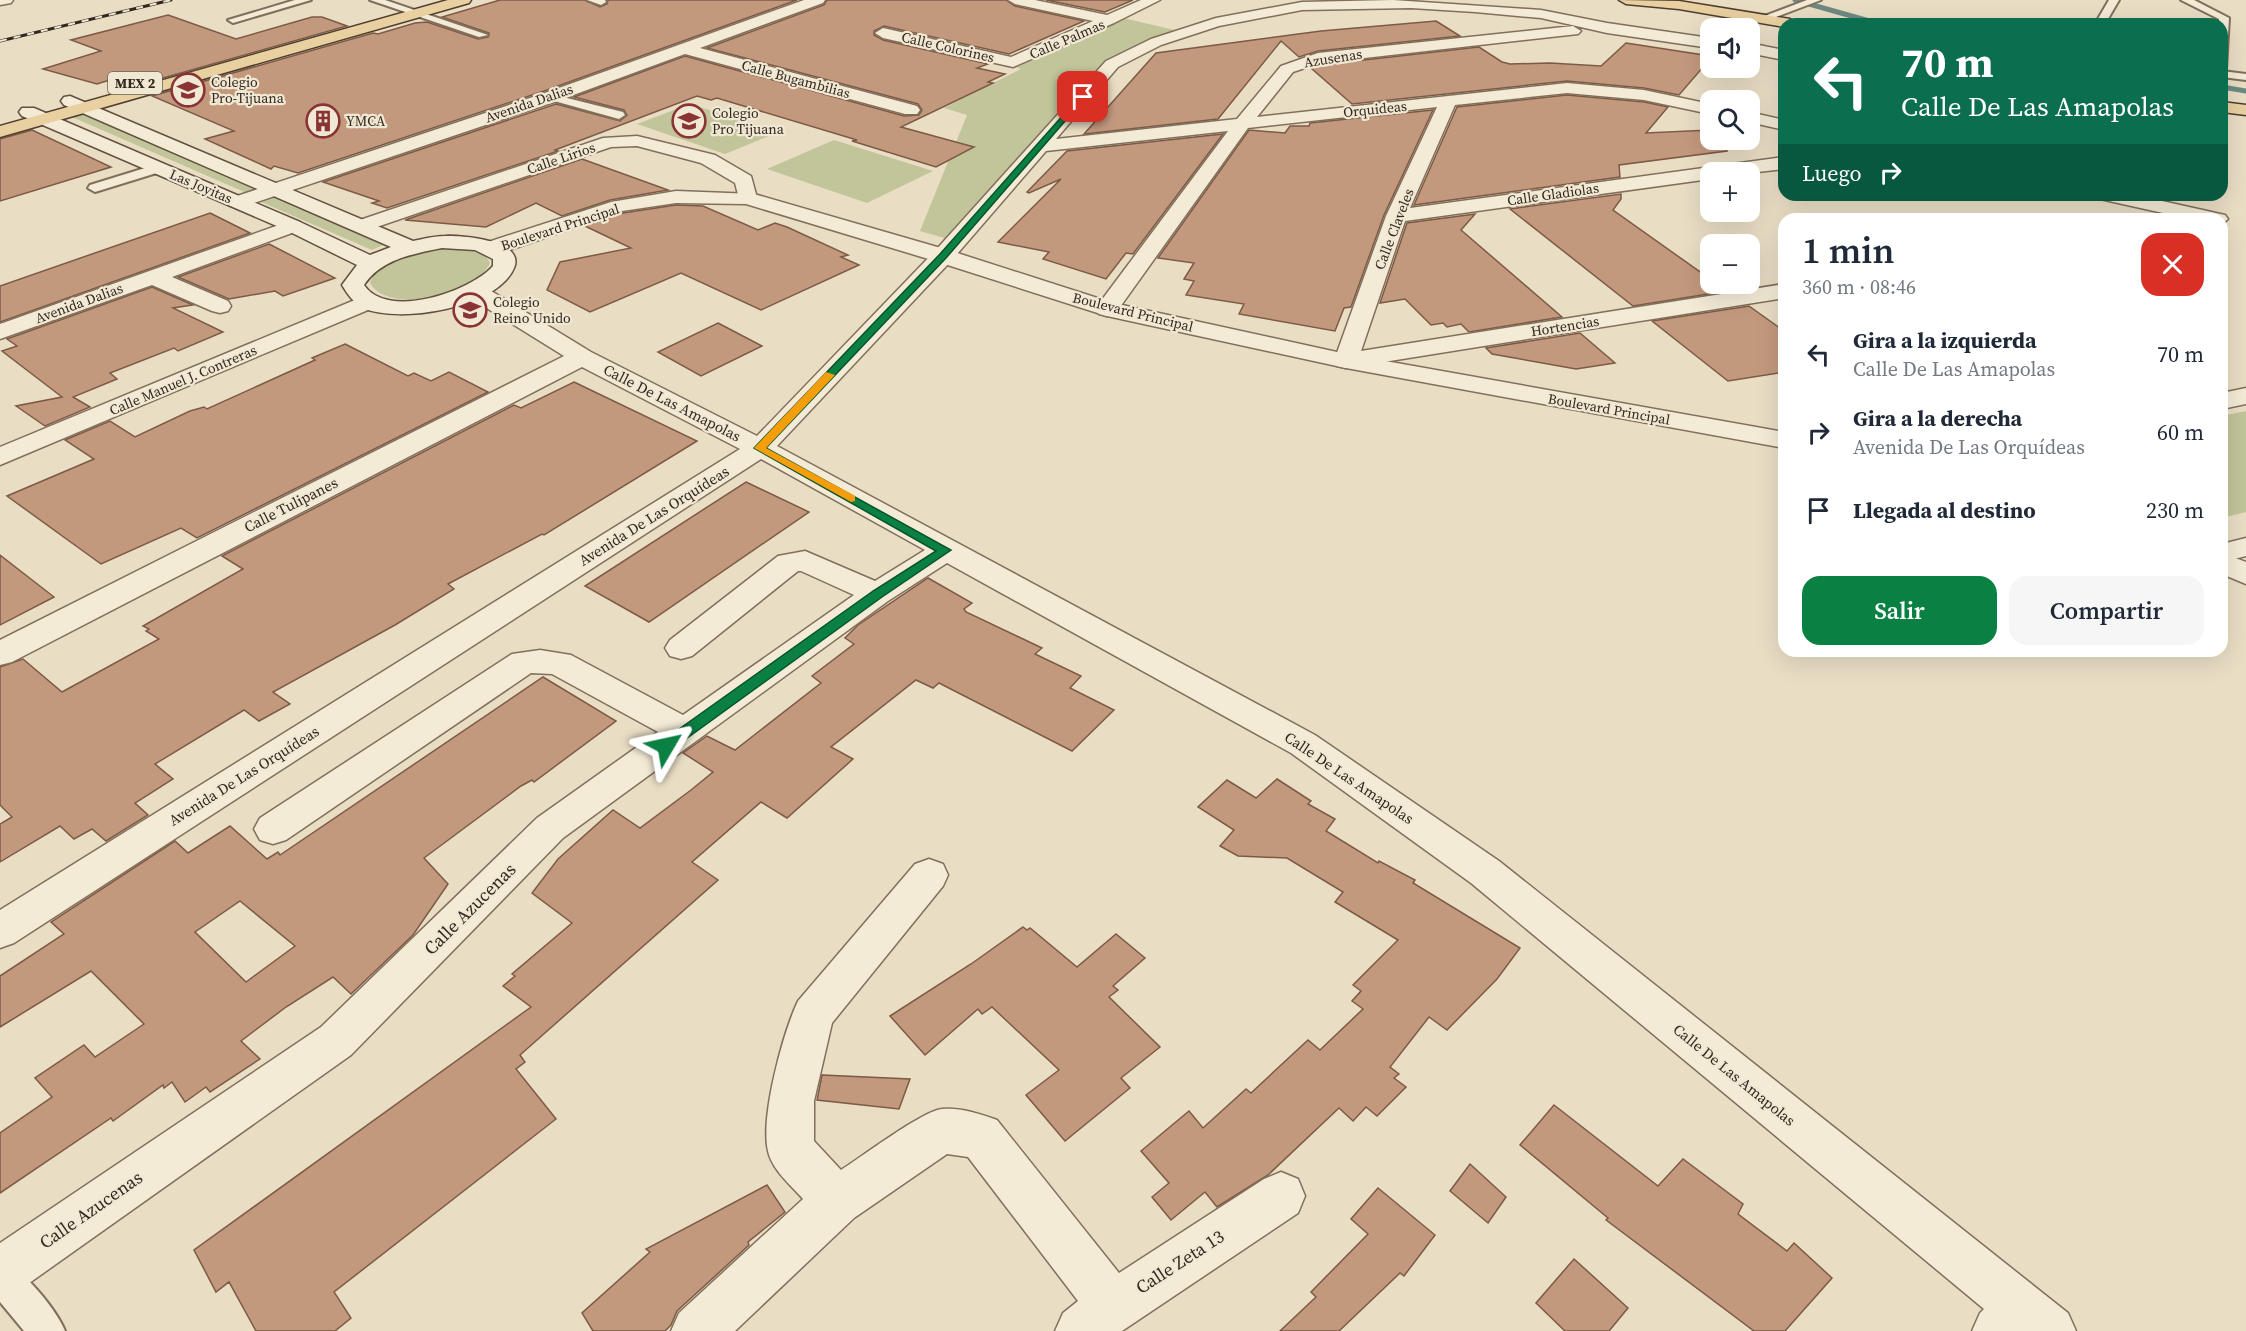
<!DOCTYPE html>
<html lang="es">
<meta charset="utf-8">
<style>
:root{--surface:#fff;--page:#f6f6f7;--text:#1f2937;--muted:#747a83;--accent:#0b8043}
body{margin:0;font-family:"Source Serif 4",serif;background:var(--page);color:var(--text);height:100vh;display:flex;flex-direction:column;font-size:22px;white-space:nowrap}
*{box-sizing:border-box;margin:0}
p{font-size:20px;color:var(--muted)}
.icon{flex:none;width:33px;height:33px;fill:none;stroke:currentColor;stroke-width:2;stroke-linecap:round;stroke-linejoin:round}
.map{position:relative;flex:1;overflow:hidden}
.drawer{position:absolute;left:1778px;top:213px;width:450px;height:444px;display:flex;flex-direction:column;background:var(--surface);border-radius:18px;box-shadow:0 6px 24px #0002}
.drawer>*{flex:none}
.guide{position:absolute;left:1778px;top:18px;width:450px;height:183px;border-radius:18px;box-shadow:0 6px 24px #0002;background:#0b6e4f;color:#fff;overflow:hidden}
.tools{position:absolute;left:1700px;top:18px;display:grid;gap:12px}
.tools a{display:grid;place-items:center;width:60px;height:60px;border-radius:12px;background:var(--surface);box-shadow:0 6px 24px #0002;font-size:30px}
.pin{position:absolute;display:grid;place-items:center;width:51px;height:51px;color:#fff;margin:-26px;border-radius:12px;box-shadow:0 3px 9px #0006}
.me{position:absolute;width:66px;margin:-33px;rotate:54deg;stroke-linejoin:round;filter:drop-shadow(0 0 4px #0008)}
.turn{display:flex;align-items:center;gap:21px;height:126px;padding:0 24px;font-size:27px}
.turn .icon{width:78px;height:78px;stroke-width:2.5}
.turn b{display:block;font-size:42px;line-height:51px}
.then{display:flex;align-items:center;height:57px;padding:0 24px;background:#0003;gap:12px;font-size:22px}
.round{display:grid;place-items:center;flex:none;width:63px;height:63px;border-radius:18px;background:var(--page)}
.summary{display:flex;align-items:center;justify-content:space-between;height:102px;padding:0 24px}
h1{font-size:36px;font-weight:600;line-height:45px}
.button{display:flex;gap:12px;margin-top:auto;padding:12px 24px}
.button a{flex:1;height:69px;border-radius:18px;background:var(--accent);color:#fff;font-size:24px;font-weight:600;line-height:69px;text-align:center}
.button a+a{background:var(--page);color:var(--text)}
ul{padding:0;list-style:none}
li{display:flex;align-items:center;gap:18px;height:78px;padding:0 24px}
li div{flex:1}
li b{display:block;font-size:22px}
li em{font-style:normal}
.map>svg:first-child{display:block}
</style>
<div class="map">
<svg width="2246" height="1331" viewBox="0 0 2246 1331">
<rect width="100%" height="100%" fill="#e9ddc4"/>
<g fill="#c1c599">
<polygon points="1123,18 1183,32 1115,63 951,240 920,231 967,115 944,108 1021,69 1014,66"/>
<polygon points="690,104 779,132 725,154 637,124"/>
<polygon points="84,113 261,190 249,194 72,117"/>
<polygon points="834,140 933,171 867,203 767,169"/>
<polygon points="271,197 383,245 372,250 259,201"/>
<path d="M 448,247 C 463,248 483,247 490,263 C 477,294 388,316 370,283 C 379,255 422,250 448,247 Z"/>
<polygon points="2246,411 2246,512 2222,518 2222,416"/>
</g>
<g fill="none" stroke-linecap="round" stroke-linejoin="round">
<g stroke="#6d8982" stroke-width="5">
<polyline points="1795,0 1880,24"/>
<polyline points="2222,87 2246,91"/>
</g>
</g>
<g fill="#c3997e" stroke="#7d5a45" stroke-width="1.5" fill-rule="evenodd">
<polygon points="500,0 585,0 600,7 607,4 608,0 797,0 544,91 298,173 274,166 271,169 205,139 234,131 152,96 373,33 378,34 415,23 427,22 478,39 488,37 489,33 442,17"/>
<polygon points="827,0 1006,0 1015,6 1084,21 1009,54 884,26 874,31 874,35 883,40 988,64 977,68 1005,74 988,82 993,83 901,127 974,147 936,167 852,141 857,140 717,98 711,100 697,96 555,150 558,151 387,208 372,203 379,201 323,182 556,104 620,121 627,115 624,110 574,97 685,56 904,116 919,115 922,110 918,104 707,48 824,5"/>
<polygon points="1046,0 1133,0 1105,12"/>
<polygon points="168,15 236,39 312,17 322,17 347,26 131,87 113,79 97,84 43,69 101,51 71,40"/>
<polygon points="1436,21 1460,36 1318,51 1299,57 1281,41 1218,119 1084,134 1156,53 1321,31"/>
<polygon points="1626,43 1710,56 1710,59 1679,95 1644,88 1567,81 1352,104 1311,68 1320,65 1479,47 1502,62 1510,64 1550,63 1601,66"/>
<polygon points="1567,95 1644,102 1668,107 1646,133 1710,130 1710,140 1726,140 1727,151 1619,165 1620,177 1414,205 1457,107"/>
<polygon points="1433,110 1384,215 1351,307 1344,308 1335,331 1239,314 1244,304 1186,295 1194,281 1184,279 1194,263 1158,258 1249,130 1285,133 1290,126 1309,126 1310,123"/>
<polygon points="32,130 111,167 0,201 0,139"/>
<polygon points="1223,134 1133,254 1126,253 1106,279 1043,259 1049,252 998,242 1061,179 1029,193 1027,192 1067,151"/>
<polygon points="582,159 668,190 610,200 562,216 536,203 486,227 405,220"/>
<polygon points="1621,194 1621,199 1613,210 1710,279 1710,284 1717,284 1727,291 1633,306 1510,209"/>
<polygon points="676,205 703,206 758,230 775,223 787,227 848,255 841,257 859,265 761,310 681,273 590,312 547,290 560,262 631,248 585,226 623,213"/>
<polygon points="210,213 250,233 0,322 0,286"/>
<polygon points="1475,214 1461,230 1562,317 1469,332 1461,324 1447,327 1443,323 1431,325 1405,299 1380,303 1407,223"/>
<polygon points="269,244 335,278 283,296 275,291 229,299 178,277"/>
<polygon points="152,287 193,305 173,308 223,332 178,351 174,348 110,373 117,379 73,397 90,407 45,426 16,406 62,397 2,351 17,346 7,339"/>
<polygon points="1749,306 1784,331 1784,372 1728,381 1652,321"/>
<polygon points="718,323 762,346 701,376 658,352"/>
<polygon points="1580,333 1615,363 1576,369 1492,354 1486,348"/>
<polygon points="345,344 408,376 414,373 431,381 449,372 488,392 197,538 181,528 101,564 7,496 94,459 65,440 110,421 135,437 190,411 204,407 207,409 315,360 312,358"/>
<polygon points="574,382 697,441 544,535 542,534 448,584 454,589 395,625 273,692 290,704 259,721 244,710 155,764 173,779 135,803 148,815 106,841 92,829 74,839 60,826 0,862 0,824 12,817 0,805 0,667 23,659 62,692 159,639 146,631 149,629 143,626 243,569 222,556 514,405 521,408"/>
<polygon points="746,482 809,512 649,622 585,586"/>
<polygon points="0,555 54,597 0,625"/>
<polygon points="928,578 972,603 964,609 966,612 1042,648 1035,654 1081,676 1070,688 1114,710 1072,751 939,683 933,688 916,680 831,747 853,759 787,818 761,802 692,862 718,880 520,1055 525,1062 516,1069 556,1119 334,1292 351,1318 335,1331 256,1331 229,1282 216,1292 194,1250 531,1007 503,986 515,976 512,974 572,923 532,893 558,859 613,810 640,828 691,790 713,772 683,753 707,736 735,750 821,683 812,676 854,644 845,638 858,625"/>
<path d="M 543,677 L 616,721 L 534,782 L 532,780 L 521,786 L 424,858 L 448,884 L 413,935 L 351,994 L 333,977 L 286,1007 L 241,1041 L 260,1059 L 210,1092 L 206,1087 L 185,1102 L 172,1082 L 164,1088 L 163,1085 L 113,1121 L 111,1118 L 0,1193 L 0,1133 L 52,1097 L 35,1078 L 84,1045 L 95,1057 L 144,1024 L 91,971 L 0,1027 L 0,976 L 64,934 L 51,922 L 175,841 L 188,853 L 230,826 L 267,859 L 278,852 L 280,855 ZM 240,901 L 295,946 L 246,982 L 195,932 Z"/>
<polygon points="1277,779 1311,801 1308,804 1335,819 1326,831 1378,863 1379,861 1415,880 1413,883 1520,948 1497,979 1447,1030 1429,1017 1390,1067 1399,1074 1394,1078 1406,1087 1377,1116 1366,1107 1353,1121 1339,1108 1268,1175 1217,1207 1205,1192 1171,1220 1152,1197 1169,1183 1141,1151 1189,1111 1203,1128 1246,1089 1251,1093 1308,1040 1320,1050 1363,1009 1352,1001 1361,991 1353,985 1398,940 1335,902 1343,892 1287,858 1238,856 1220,846 1234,830 1198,807 1227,780 1256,798"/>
<polygon points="1023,927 1027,930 1030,928 1077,967 1116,934 1145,958 1113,986 1118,990 1109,997 1160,1047 1121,1078 1130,1088 1065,1141 1026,1095 1059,1070 992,1007 982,1014 978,1009 925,1055 890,1016 971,964"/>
<polygon points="822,1075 910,1079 899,1109 817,1100"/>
<polygon points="1554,1105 1658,1186 1683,1159 1743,1204 1738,1214 1787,1251 1794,1243 1832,1278 1785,1331 1754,1331 1606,1220 1608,1218 1520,1145"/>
<polygon points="1470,1164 1506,1197 1488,1223 1450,1191"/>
<polygon points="767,1185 785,1212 748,1242 749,1245 677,1311 671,1325 665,1331 593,1331 582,1313 650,1252 646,1249"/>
<polygon points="1378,1188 1435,1235 1404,1276 1400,1273 1339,1331 1280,1331 1316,1297 1311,1292 1368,1234 1351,1219"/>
<polygon points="1574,1259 1628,1308 1609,1331 1565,1331 1536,1303"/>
</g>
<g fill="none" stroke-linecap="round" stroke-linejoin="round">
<g stroke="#816f5c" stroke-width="4">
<g id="service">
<polygon points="295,0 311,0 233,23 228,20"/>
<polygon points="370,0 385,0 488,35 479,37"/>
<polygon points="587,0 605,0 606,2 601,5"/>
<polygon points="1807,0 1821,0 1768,20 1759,18"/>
<polygon points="2109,0 2119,0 2105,24 2095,24"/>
<polygon points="2181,0 2194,0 2229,18 2226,69 2222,70 2222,24 2219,24 2219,19"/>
<polygon points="2222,71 2246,74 2246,80 2222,77"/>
<polygon points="551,94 623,112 625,115 619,119 547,99 545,97"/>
<polygon points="158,164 163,165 164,168 163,171 95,192 88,188 90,185"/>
<path d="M 0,1259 C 22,1268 56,1309 65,1331 L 24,1331 L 0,1302 Z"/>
</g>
</g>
<g stroke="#816f5c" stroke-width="3">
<g id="minor">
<polygon points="0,0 13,0 11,3 0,5"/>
<polygon points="804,0 825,0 823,3 700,48 917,106 920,110 917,114 905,114 685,54 557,101 245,206 231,206 228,202 231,198 545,93"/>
<polygon points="1008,0 1035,0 1107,15 1141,0 1160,0 1114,23 1013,67 883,38 875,33 883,28 1011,57 1093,21 1015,4"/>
<polygon points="1393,0 1541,10 1607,23 1710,38 1710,48 1607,33 1541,18 1475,12 1411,8 1302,10 1219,26 1161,45 1118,67 1056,139 1237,119 1281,66 1318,53 1573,26 1581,31 1578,34 1320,63 1293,72 1257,117 1567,83 1644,90 1710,104 1710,114 1644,100 1567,93 1455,105 1410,208 1784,157 1784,169 1749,173 1710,172 1710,179 1405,221 1361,351 1784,284 1784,298 1346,368 1337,366 1334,361 1386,216 1437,107 1248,128 1115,314 1107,316 1099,314 1095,309 1228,131 1046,151 951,261 777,446 1315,735 1499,861 2068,1313 2076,1331 1972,1331 1980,1313 1984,1309 1471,883 1291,753 947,563 888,601 563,838 351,1055 18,1291 0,1298 0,1243 321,1027 537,818 658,732 552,674 531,673 286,840 273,844 260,840 254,829 260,818 512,654 540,650 571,655 683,715 854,595 801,571 798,571 692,656 681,659 670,656 665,648 670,640 778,556 805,551 875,581 925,550 761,459 14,943 0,948 0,910 740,449 582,367 12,662 0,665 0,640 564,356 467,296 464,291 467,286 475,284 483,286 591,352 757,436 935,251 1106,61 1151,39 1216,18 1302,2"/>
<polygon points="1749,43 1784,50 1784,60 1749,53"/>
<polygon points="1749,112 1784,120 1784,130 1749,122"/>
<polygon points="637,136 715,155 751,176 757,198 754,202 740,202 735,183 701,163 637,146 611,147 368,230 361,232 354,230 351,226 354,222 603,138"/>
<polygon points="2097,195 2135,195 2225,215 2228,219 2222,224 2222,219 2190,219 2100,199"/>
<polygon points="293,220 300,222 303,226 300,230 172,277 228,301 231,306 228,311 220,313 212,311 152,285 0,339 0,324"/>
<polygon points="2246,388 2246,404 2222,409 2222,393"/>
<polygon points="2246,538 2246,556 2222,562 2222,544"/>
<path d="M 929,859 L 943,864 L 948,875 L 943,886 L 832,1023 L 814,1101 L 814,1141 L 841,1170 C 860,1158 924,1110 942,1109 C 960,1107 981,1114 997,1120 L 1119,1273 L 1264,1179 L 1281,1172 L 1298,1179 L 1305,1196 L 1298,1213 L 1122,1331 L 1055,1331 L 1063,1313 L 1078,1301 L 968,1157 L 947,1154 L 854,1218 L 735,1331 L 671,1331 L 679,1313 L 803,1199 C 791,1185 772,1170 768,1151 C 760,1117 783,1033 798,1001 L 915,864 Z"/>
</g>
</g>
<g stroke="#816f5c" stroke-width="3">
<g id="tertiary">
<polygon points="676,191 754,194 951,251 1113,303 1346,354 1784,432 1784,448 1346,368 1107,316 935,261 746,204 676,203 622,211 501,253 493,254 485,253 482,248 485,243 611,202"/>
<polygon points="367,295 375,297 378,302 375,307 0,465 0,447"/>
<polygon points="2222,553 2246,562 2246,584 2222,574"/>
</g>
</g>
<g stroke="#635140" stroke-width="3">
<path id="secondary" d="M 70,96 L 413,241 C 423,239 434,236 445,236 C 461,235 526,240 514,268 C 498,308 398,324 363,308 C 353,302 348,295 342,285 L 357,265 L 286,230 L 22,116 L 19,112 L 22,108 L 34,108 L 300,222 L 370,255 L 391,247 L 64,105 L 61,101 L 64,97 ZM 442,248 L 475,250 L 493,259 L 493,266 C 470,292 387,320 364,285 C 381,259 413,254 442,248 Z"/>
</g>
<g stroke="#4f3e30" stroke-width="3">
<g id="primary">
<polygon points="448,0 471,0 469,3 0,137 0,126"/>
<polygon points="1619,0 1679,1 1790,19 1798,24 1784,24 1784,27 1679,9 1626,4"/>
<polygon points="2222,102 2246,105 2246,115 2222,112"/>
</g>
</g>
<use href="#service" fill="#f4ebd6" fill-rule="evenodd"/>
<use href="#minor" fill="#f4ebd6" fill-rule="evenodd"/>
<use href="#tertiary" fill="#f4ebd6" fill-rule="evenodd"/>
<use href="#secondary" fill="#f4ebd6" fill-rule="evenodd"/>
<use href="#primary" fill="#e8d0a0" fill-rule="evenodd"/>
<g stroke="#33281f" stroke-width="3">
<polyline id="rail" points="0,41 171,0"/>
</g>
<use href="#rail" stroke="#f1e8d3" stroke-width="2" stroke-dasharray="7" stroke-linecap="butt"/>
</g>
<polygon fill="#0b8043" stroke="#07532c" stroke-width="1.5" points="1080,96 1086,97 946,258 766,448 951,550 882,597 672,749 661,749 659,746 661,742 873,591 936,551 754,448 940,254"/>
<polygon fill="#f59e0b" points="826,372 835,375 766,448 855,496 855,501 851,502 754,448"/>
<defs>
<g id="school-ring" transform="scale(1.725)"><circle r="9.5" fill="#f1e8d3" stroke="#893335" stroke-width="1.5"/><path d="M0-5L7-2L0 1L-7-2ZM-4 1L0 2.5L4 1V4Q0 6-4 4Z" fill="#893335"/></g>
<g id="building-ring" transform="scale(1.725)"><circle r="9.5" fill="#f1e8d3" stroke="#893335" stroke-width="1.5"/><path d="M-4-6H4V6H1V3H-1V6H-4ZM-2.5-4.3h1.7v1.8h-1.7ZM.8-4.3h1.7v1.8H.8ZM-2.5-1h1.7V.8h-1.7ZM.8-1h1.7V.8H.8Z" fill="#893335"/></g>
</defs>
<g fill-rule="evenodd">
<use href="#school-ring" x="188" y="90"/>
<use href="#building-ring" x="323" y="121"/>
<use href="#school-ring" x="689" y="121"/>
<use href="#school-ring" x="470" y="310"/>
</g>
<g text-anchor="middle" stroke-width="4.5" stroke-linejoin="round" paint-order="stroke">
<g font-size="14" fill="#33281f" stroke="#f1e8d3">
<text transform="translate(1067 39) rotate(-23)" y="5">Calle Palmas</text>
<text transform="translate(948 47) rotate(13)" y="5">Calle Colorines</text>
<text transform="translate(1333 58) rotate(-9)" y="5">Azusenas</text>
<text transform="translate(796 79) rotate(15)" y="5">Calle Bugambilias</text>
<text transform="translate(529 103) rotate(-19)" y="5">Avenida Dalias</text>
<text transform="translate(1375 109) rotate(-6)" y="5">Orquideas</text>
<text transform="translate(561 158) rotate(-19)" y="5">Calle Lirios</text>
<text transform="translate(201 186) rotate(23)" y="5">Las Joyitas</text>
<text transform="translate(1553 194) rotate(-8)" y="5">Calle Gladiolas</text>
<text transform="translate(560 227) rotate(-18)" y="5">Boulevard Principal</text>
<text transform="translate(1394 229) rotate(-69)" y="5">Calle Claveles</text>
<text transform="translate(79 303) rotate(-20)" y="5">Avenida Dalias</text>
<text transform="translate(1133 312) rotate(14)" y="5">Boulevard Principal</text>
<text transform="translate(1565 326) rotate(-9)" y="5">Hortencias</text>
<text transform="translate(183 380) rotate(-23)" y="5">Calle Manuel J. Contreras</text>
<text transform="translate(1609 409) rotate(10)" y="5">Boulevard Principal</text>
</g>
<g font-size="14" fill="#33281f" stroke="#f1e8d3" text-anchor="start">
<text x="211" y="87">Colegio<tspan x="211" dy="16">Pro-Tijuana</tspan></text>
<text x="712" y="118">Colegio<tspan x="712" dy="16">Pro Tijuana</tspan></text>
<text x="346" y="126">YMCA</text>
<text x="493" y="307">Colegio<tspan x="493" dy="16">Reino Unido</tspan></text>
</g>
<rect fill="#f1e8d3" stroke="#6c6255" stroke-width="1.5" x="108" y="72" width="54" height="22" rx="4.5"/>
<g font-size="14" font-weight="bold" fill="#33281f">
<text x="135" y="88">MEX 2</text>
</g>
<g font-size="15" fill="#33281f" stroke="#f1e8d3">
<text transform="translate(672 403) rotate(27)" y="5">Calle De Las Amapolas</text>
<text transform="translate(291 505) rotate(-27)" y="5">Calle Tulipanes</text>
<text transform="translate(654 516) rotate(-32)" y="5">Avenida De Las Orquídeas</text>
<text transform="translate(244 776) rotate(-32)" y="5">Avenida De Las Orquídeas</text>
<text transform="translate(1349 778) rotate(34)" y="5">Calle De Las Amapolas</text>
<text transform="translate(1734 1075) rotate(39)" y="5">Calle De Las Amapolas</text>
</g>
<g font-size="18" fill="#33281f" stroke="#f1e8d3">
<text transform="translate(470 909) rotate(-45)" y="6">Calle Azucenas</text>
<text transform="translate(91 1210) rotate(-35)" y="6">Calle Azucenas</text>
<text transform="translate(1180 1262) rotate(-33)" y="6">Calle Zeta 13</text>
</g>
</g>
</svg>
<div class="tools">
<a><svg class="icon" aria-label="sound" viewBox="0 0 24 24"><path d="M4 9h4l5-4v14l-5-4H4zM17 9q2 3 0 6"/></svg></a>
<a><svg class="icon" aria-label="search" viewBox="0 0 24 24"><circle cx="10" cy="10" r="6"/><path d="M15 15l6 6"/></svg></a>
<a>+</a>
<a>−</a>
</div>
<div class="pin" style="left:1083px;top:97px;background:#d93025"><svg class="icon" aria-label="arrive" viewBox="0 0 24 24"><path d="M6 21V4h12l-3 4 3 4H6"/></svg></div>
<svg class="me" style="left:666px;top:746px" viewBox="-20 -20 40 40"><path d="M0-17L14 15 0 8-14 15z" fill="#0b8043" stroke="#fff" stroke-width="4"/></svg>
<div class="guide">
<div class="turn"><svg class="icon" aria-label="left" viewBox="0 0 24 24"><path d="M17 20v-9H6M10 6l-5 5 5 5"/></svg><div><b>70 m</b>Calle De Las Amapolas</div></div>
<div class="then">Luego<svg class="icon" aria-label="right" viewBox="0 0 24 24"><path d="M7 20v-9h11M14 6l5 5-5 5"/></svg></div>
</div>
<section class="drawer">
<div class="summary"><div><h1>1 min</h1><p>360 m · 08:46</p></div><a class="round" style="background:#d93025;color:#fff"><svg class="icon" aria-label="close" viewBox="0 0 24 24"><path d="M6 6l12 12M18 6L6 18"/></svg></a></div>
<ul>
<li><svg class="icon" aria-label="left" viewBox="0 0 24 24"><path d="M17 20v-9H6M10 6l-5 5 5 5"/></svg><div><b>Gira a la izquierda</b><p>Calle De Las Amapolas</p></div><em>70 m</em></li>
<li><svg class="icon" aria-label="right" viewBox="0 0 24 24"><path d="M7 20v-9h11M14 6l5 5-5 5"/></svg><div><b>Gira a la derecha</b><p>Avenida De Las Orquídeas</p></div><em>60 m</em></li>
<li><svg class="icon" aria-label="arrive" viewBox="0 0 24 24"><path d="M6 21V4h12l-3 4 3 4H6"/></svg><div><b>Llegada al destino</b></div><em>230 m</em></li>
</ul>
<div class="button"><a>Salir</a><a>Compartir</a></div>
</section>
</div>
